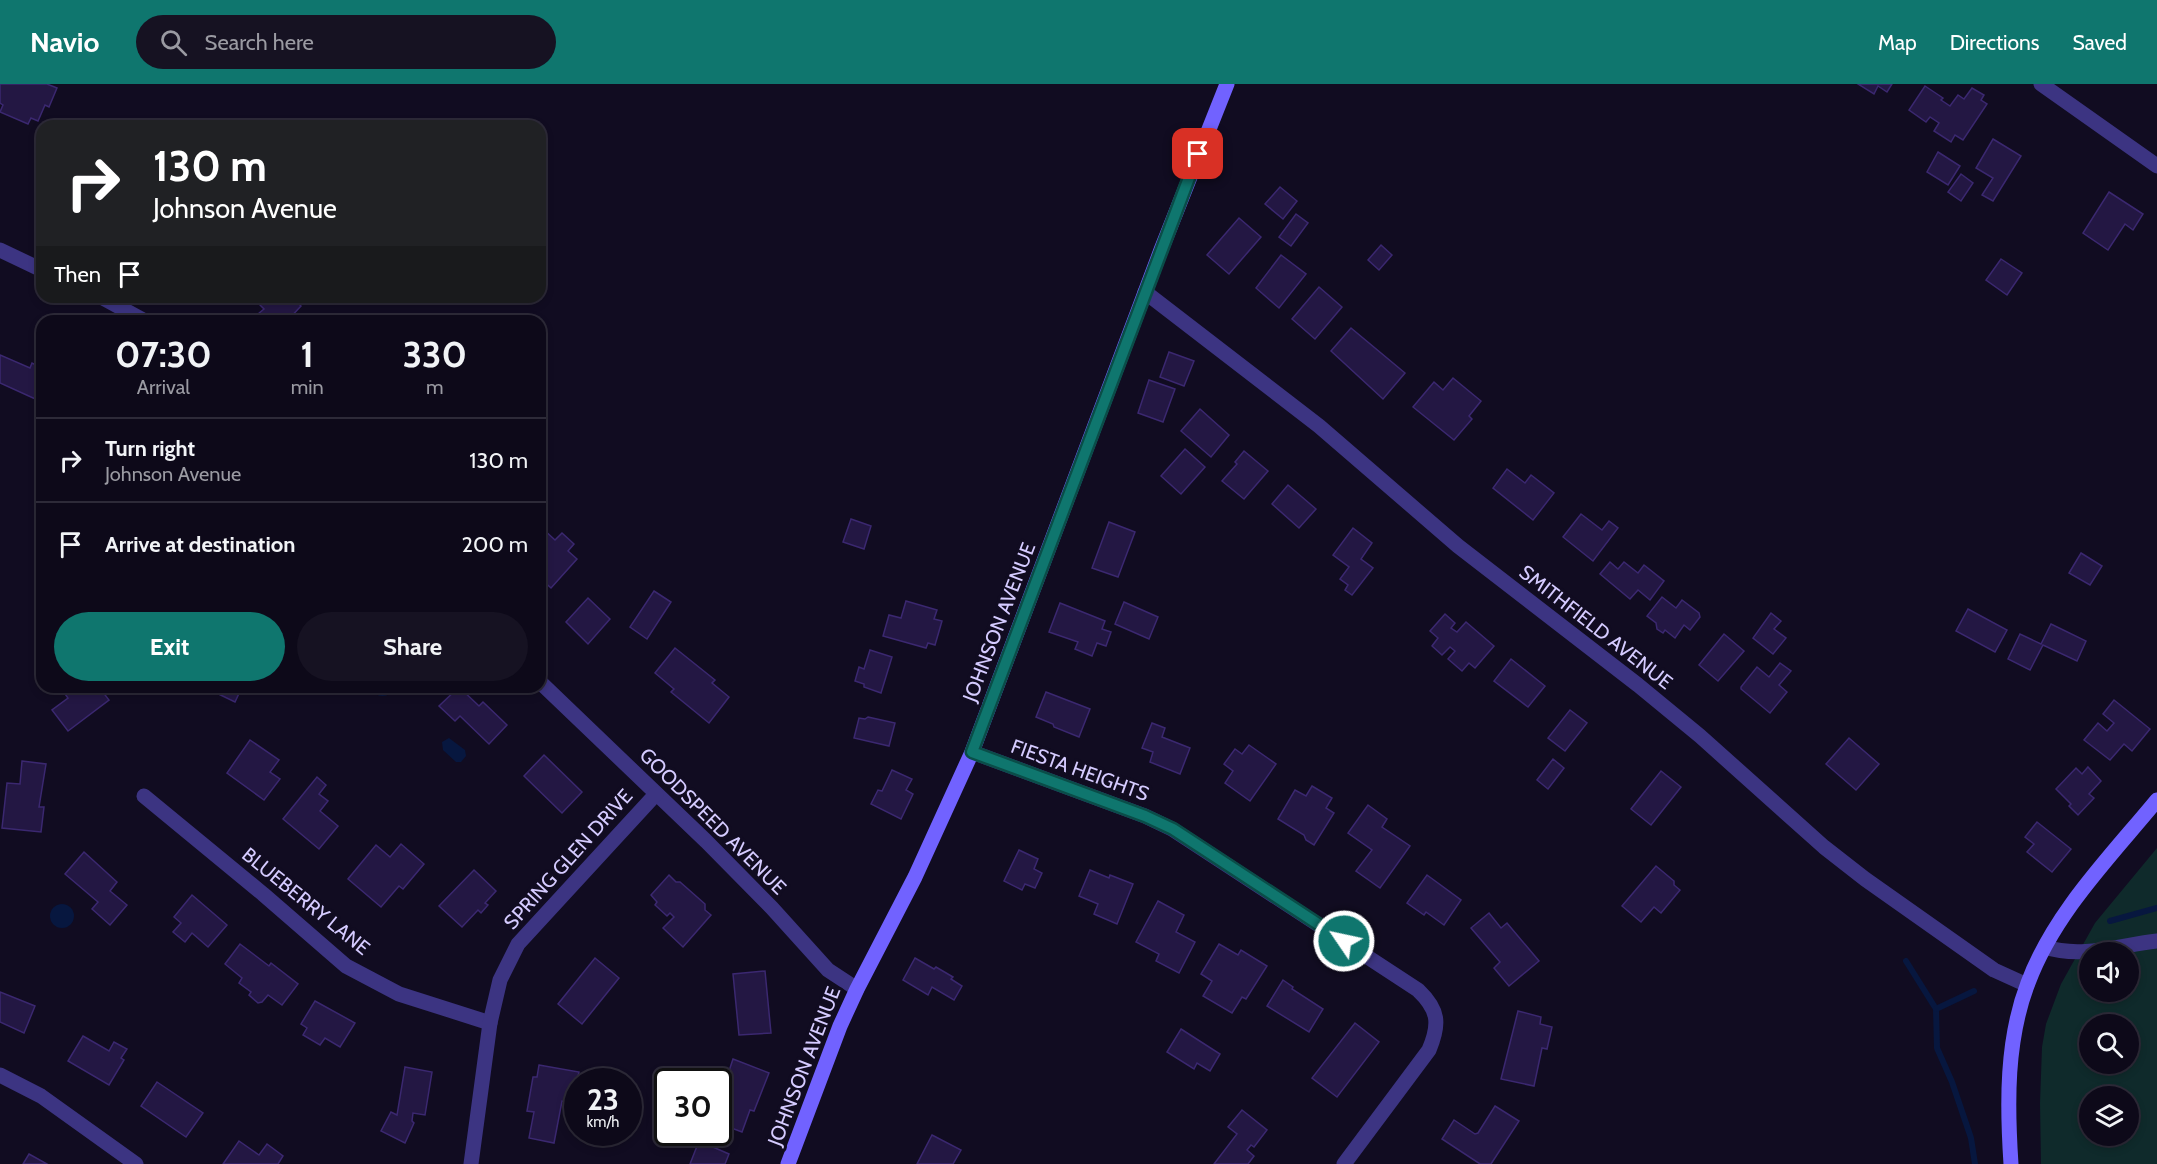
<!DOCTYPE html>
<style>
:root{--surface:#0d0919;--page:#161222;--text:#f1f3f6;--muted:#9a9aa2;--line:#2d2a38;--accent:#0f766e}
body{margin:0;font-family:Cabin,sans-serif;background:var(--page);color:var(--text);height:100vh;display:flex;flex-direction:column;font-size:22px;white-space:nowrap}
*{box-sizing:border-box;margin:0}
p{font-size:20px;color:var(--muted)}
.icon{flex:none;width:33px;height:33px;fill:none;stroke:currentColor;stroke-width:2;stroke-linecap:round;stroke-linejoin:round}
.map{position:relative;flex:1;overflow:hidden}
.side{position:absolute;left:36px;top:231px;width:510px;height:378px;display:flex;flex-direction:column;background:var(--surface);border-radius:18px;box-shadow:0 3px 9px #0003,0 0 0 2px var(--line)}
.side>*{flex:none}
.banner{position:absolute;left:36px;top:36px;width:510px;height:183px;border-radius:18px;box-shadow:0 3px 9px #0003,0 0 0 2px var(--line);background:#202124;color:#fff;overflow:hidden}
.fabs{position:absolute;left:2079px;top:858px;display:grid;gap:12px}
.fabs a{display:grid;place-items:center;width:60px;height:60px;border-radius:50%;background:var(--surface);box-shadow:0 3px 9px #0003,0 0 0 2px var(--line);font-size:30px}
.speed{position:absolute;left:564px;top:984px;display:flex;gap:12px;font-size:30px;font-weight:700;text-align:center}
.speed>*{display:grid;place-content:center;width:78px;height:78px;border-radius:50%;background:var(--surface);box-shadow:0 3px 9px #0003,0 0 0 2px var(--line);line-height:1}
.speed small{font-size:15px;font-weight:400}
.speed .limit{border:3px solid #111;border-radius:9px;background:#fff;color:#111}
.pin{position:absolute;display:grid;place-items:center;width:51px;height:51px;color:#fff;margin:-26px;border-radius:12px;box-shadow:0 3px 9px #0006}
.me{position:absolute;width:66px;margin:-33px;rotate:304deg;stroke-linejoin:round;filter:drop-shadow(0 0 4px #0008)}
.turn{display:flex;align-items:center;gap:21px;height:126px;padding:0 18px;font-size:27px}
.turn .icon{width:78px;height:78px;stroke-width:2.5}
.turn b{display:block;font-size:42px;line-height:51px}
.then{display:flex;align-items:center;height:57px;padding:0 18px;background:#0003;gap:12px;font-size:22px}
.eta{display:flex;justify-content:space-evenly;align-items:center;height:102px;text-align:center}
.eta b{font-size:36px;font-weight:700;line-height:42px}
.cta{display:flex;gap:12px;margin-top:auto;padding:12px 18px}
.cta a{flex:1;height:69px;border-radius:36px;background:var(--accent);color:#fff;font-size:24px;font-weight:700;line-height:69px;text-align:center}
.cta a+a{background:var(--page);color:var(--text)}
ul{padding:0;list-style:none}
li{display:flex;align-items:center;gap:18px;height:84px;padding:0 18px;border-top:2px solid var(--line)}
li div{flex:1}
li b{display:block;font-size:22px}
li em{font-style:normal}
header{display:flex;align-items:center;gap:36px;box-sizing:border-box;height:84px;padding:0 30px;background:var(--accent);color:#fff}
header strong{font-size:28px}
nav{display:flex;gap:33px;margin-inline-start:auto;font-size:21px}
.search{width:420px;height:54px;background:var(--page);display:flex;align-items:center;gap:15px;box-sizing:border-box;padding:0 21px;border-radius:33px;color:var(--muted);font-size:22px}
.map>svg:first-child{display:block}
</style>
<header>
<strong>Navio</strong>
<div class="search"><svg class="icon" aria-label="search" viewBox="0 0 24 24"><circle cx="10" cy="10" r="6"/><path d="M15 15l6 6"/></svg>Search here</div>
<nav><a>Map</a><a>Directions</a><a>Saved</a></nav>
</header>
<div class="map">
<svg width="2157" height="1080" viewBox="0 0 2157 1080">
<rect width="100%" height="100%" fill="#110c21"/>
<path fill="#0f2a2b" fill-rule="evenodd" d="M 2157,764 L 2157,1080 L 2041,1080 L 2040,1019 L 2042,963 L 2046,940 L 2061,900 L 2095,839 ZM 2090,868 L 2128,868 L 2128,908 L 2090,908 ZM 2090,940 L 2128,940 L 2128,980 L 2090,980 ZM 2090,1012 L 2128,1012 L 2128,1052 L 2090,1052 Z"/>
<g fill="#07173f">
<path d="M 370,603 L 395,603 C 389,615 376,615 370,603 Z"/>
<polygon points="449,654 465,666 466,672 461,678 456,678 443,666 442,658"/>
<circle cx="62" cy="832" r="12"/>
</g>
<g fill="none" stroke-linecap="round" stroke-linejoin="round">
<g stroke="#07173f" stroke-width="6">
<polyline points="2110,837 2157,824"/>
<polyline points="1906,877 1936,925 1937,964 1952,998 1971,1054 1975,1080"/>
<polyline points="1936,925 1974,907"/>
</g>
</g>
<g fill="#231743" stroke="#3b2870" stroke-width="1.5">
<polygon points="0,0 47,0 57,4 49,23 45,21 38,37 31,34 28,40 0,28 3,21 0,19"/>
<polygon points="1858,0 1892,0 1887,8 1878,2 1874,10"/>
<polygon points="1925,2 1943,14 1941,16 1950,22 1958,11 1964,15 1972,4 1984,11 1981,16 1987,20 1963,56 1955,51 1951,58 1934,47 1939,39 1930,33 1926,38 1909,26"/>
<polygon points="1993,55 2021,72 1993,117 1982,111 1993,94 1976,84"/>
<polygon points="1938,68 1960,82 1948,101 1927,88"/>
<polygon points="1961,90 1973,99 1961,117 1948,108"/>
<polygon points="1280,103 1297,117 1283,135 1265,120"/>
<polygon points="2109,108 2143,130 2133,146 2125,140 2108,166 2083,149"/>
<polygon points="1296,130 1308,139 1291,162 1279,153"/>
<polygon points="1239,134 1261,153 1229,190 1207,171"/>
<polygon points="1381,161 1392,171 1379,186 1368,176"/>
<polygon points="1281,171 1306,190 1279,224 1256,204"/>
<polygon points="2001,175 2022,189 2007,211 1986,196"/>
<polygon points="1319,203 1342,223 1315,255 1292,235"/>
<polygon points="267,213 292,213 301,222 287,237 265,237 258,230 264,225 260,221"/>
<polygon points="1351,244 1405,289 1383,315 1331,267"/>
<polygon points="1169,268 1194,277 1184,302 1160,293"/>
<polygon points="0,271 30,284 32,279 42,284 42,318 0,299"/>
<polygon points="1453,294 1481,317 1469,332 1472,335 1454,356 1413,323 1434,298 1443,306"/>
<polygon points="1149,296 1175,305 1163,338 1138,329"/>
<polygon points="1200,325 1229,351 1211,373 1181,347"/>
<polygon points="1185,365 1205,383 1181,410 1161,392"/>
<polygon points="1244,367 1268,387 1244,415 1222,397 1237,380 1235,378"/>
<polygon points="1507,385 1525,399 1531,391 1554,409 1533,436 1493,404"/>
<polygon points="1288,401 1316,425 1299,444 1272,420"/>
<polygon points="1581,430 1602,446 1609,437 1618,444 1593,477 1563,453"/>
<polygon points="851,435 871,442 864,465 843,458"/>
<polygon points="1109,438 1135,448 1118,493 1092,484"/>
<polygon points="542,444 555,456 562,449 574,460 568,467 577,475 551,504 540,494 540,447"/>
<polygon points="1353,444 1372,459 1361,475 1373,484 1352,511 1345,506 1348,501 1340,495 1349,483 1333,471"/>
<polygon points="2081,469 2102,482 2090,501 2069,489"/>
<polygon points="1610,478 1618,485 1624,478 1638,489 1644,481 1664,497 1650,516 1638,506 1630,515 1600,490"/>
<polygon points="654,507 671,518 647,555 630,543"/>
<polygon points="1662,513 1676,524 1682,516 1699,529 1700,533 1690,546 1684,541 1675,554 1665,546 1663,549 1657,545 1656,539 1647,532"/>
<polygon points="588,514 610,535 588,560 566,538"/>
<polygon points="906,517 937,526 934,535 942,537 935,561 928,559 926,564 883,552 889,531 901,534"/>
<polygon points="1124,518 1158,533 1149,555 1115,540"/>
<polygon points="1060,519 1105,537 1102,545 1111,548 1106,562 1097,559 1092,572 1075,565 1078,558 1049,548"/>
<polygon points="1968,525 2007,546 1995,568 1956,547"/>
<polygon points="1771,529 1781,537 1774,545 1786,554 1773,570 1753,554"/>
<polygon points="1445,530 1455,539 1451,544 1457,548 1466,538 1494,562 1475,584 1469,579 1462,587 1448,575 1455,567 1450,563 1442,571 1432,562 1438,554 1430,547"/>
<polygon points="2051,540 2086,557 2077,577 2043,561 2030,586 2008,575 2020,550 2041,560"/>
<polygon points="1724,550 1744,567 1718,597 1699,581"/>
<polygon points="675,564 715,596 712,599 729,613 709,639 671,608 674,605 655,589"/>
<polygon points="870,566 892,573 881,609 864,603 864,600 855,597 859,583 864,585"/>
<polygon points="1511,575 1545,602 1528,623 1494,597"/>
<polygon points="1780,579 1791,587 1779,601 1787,608 1770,629 1741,605 1741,603 1757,583 1769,593"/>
<polygon points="60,603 79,603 80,605 83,603 99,603 109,616 68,647 52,626 68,614"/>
<polygon points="204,603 242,603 235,618"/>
<polygon points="459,603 479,622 483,618 507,641 489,660 460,632 455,637 439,622"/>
<polygon points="1046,608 1090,625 1079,653 1054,643 1053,640 1036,633"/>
<polygon points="2114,616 2150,645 2132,667 2124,660 2110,676 2084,656 2098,639 2107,647 2114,639 2103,630"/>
<polygon points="1570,626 1587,639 1565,667 1548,654"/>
<polygon points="868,633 895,639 889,662 854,654 859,634 865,635"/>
<polygon points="1152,639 1165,644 1162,653 1190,664 1180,690 1150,678 1153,668 1142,664"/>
<polygon points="1849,654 1879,680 1856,706 1826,680"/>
<polygon points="250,656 279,676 270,688 280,695 264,716 227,689"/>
<polygon points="1249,661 1276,680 1250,717 1225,699 1233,687 1224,680 1235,665 1242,670"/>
<polygon points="544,671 582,708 562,729 524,692"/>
<polygon points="1553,675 1564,684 1548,705 1537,696"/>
<polygon points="22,677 46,680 39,723 44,723 41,748 2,744 7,699 20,700"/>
<polygon points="2088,683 2101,697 2089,710 2094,714 2078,731 2069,722 2071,720 2056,705 2076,684 2082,690"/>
<polygon points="892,686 912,695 906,706 913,710 901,735 871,720 878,706 882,707"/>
<polygon points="1661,687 1681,703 1651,741 1631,725"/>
<polygon points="317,693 326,701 319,710 328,717 320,727 338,742 319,765 283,735"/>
<polygon points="1312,702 1332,714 1326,724 1334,729 1314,761 1306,756 1304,751 1278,735 1295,706 1306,712"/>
<polygon points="1368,721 1387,735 1382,743 1410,762 1380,804 1356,787 1372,766 1348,749"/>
<polygon points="2037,738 2071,765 2052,788 2027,768 2034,760 2025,753"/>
<polygon points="401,760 424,780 403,805 399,802 381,823 348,795 376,761 390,773"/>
<polygon points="1019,766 1038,775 1034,785 1042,789 1035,804 1025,800 1022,806 1004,797"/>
<polygon points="84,768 117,798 110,807 127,821 110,841 92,825 98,818 65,790"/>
<polygon points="1656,782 1674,797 1674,801 1680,806 1661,829 1654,823 1641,838 1622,822"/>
<polygon points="474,786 496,807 485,819 488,821 481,829 478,826 462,843 439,822"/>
<polygon points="1090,786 1109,794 1110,791 1133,800 1117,840 1094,830 1098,820 1079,812"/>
<polygon points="669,791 676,798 680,798 705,820 705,826 711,831 683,863 663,844 674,833 670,829 667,832 655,821 657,818 651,811"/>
<polygon points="1427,791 1461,816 1444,841 1426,828 1424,831 1407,819"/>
<polygon points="192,811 227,841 208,863 192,849 185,858 173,848 181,839 174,833"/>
<polygon points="1158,817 1184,831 1176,848 1195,858 1179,889 1156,877 1159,870 1136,858"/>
<polygon points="1489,829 1501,844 1507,839 1539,877 1509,902 1494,884 1500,878 1471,844"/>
<polygon points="240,860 269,882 271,879 298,900 282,921 268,911 262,918 258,919 249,911 251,908 239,899 242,894 225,880"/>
<polygon points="1219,860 1238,871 1241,866 1267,882 1246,915 1242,913 1232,929 1203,912 1212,897 1201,890"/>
<polygon points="595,874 619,894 582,940 558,920"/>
<polygon points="915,874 934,885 936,883 953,893 951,895 962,902 954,916 932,903 928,911 903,896"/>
<polygon points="765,887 771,949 739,951 733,890"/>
<polygon points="1283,896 1293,903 1292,905 1323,925 1309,948 1267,922"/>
<polygon points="0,908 35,922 24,949 0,938"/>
<polygon points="315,917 355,939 340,963 325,954 320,961 303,951 307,944 301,940"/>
<polygon points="1518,927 1541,933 1540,940 1552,943 1547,965 1542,964 1534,1002 1501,995"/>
<polygon points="1355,939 1379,958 1337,1013 1312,994"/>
<polygon points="1181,945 1220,970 1210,987 1197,979 1194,985 1167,968"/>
<polygon points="83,952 109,967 114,958 127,965 121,974 124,976 109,1001 68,977"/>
<polygon points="733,975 769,989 754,1027 750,1026 742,1048 718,1039 718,1022 729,997 726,996"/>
<polygon points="539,981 579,988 577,997 581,998 578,998 578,1020 562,1017 554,1059 529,1054 534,1028 527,1027 533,993 537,993"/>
<polygon points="405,983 432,988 425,1031 413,1029 412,1037 414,1039 405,1059 381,1047 391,1028 397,1031"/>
<polygon points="157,998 203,1029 186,1053 141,1022"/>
<polygon points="1495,1022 1519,1037 1491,1080 1480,1080 1442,1055 1454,1036 1475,1050 1478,1049"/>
<polygon points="1242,1026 1267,1046 1254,1063 1251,1061 1247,1066 1254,1072 1248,1080 1214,1080 1237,1050 1228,1043"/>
<polygon points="932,1051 961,1066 953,1080 917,1080"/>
<polygon points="239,1057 259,1071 267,1060 283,1072 278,1080 223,1080"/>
<polygon points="699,1057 729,1070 725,1080 690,1080"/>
<polygon points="29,1070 47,1080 23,1080"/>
</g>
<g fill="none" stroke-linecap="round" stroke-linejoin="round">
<g stroke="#3c3482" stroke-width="15">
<polyline points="2041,0 2157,82"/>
<polyline points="0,166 42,186"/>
<polyline points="1145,208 1319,342 1458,462 1638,601 1700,652 1824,763 1865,795 1994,886 2027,901"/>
<polyline points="101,213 145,237"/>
<polyline points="540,598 706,757 772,824 828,886 857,905"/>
<path d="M 972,668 L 1145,732 L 1172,745 L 1418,906 C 1439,926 1440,940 1429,966 L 1344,1080"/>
<polyline points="144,712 263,810 346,882 399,910 490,939"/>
<path d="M 2045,863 C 2082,875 2120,861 2157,857"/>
<polyline points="0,991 41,1012 136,1080"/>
<polyline points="471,1080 490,939 500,896 518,860 656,710"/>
</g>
<g stroke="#7162ff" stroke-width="15">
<polyline points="788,1080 840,942 857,905 915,793 972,668 1161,166 1227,0"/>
<path d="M 2011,1080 C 2007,1020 2006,956 2028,899 C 2054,829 2110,773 2157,716"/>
</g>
</g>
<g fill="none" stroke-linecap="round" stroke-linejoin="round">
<g stroke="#0a4d48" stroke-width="15">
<polyline id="route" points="1198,70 972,668 1145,732 1173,745 1344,857"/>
</g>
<use href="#route" stroke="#0f766e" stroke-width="10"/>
</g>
<g text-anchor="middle" stroke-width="6" stroke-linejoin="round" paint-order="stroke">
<g font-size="20" fill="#d5cbff" stroke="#110c21">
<text transform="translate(999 538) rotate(-69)" y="7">JOHNSON AVENUE</text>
<text transform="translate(1596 543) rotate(38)" y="7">SMITHFIELD AVENUE</text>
<text transform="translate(1080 686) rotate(20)" y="7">FIESTA HEIGHTS</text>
<text transform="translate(713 737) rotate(45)" y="7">GOODSPEED AVENUE</text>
<text transform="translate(568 775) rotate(-48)" y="7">SPRING GLEN DRIVE</text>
<text transform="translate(306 817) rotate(39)" y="7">BLUEBERRY LANE</text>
<text transform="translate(804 982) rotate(-69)" y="7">JOHNSON AVENUE</text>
</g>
</g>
</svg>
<div class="fabs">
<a><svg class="icon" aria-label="sound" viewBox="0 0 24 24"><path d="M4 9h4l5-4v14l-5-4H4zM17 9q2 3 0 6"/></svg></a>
<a><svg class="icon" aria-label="search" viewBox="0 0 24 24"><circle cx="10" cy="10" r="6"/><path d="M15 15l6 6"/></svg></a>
<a><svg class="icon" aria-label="layers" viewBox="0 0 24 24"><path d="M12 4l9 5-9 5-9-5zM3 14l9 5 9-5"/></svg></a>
</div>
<div class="speed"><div>23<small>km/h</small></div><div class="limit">30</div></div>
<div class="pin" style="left:1198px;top:70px;background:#d93025"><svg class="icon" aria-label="arrive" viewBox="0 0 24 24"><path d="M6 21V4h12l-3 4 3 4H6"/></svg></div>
<svg class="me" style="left:1344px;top:857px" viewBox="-20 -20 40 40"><circle r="17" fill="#0f766e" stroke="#fff" stroke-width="3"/><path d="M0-11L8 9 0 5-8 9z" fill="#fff"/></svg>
<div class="banner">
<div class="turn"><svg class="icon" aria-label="right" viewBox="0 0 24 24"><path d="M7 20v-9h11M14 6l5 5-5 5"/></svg><div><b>130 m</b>Johnson Avenue</div></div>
<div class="then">Then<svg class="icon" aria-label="arrive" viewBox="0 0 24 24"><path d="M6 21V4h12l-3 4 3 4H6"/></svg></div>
</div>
<section class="side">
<div class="eta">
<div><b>07:30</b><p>Arrival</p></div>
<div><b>1</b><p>min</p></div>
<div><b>330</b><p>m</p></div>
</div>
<ul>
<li><svg class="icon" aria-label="right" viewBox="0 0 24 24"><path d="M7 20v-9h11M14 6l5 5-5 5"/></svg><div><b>Turn right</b><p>Johnson Avenue</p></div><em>130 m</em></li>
<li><svg class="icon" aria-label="arrive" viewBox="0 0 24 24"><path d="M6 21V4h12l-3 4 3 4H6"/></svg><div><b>Arrive at destination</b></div><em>200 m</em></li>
</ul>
<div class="cta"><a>Exit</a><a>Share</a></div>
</section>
</div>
